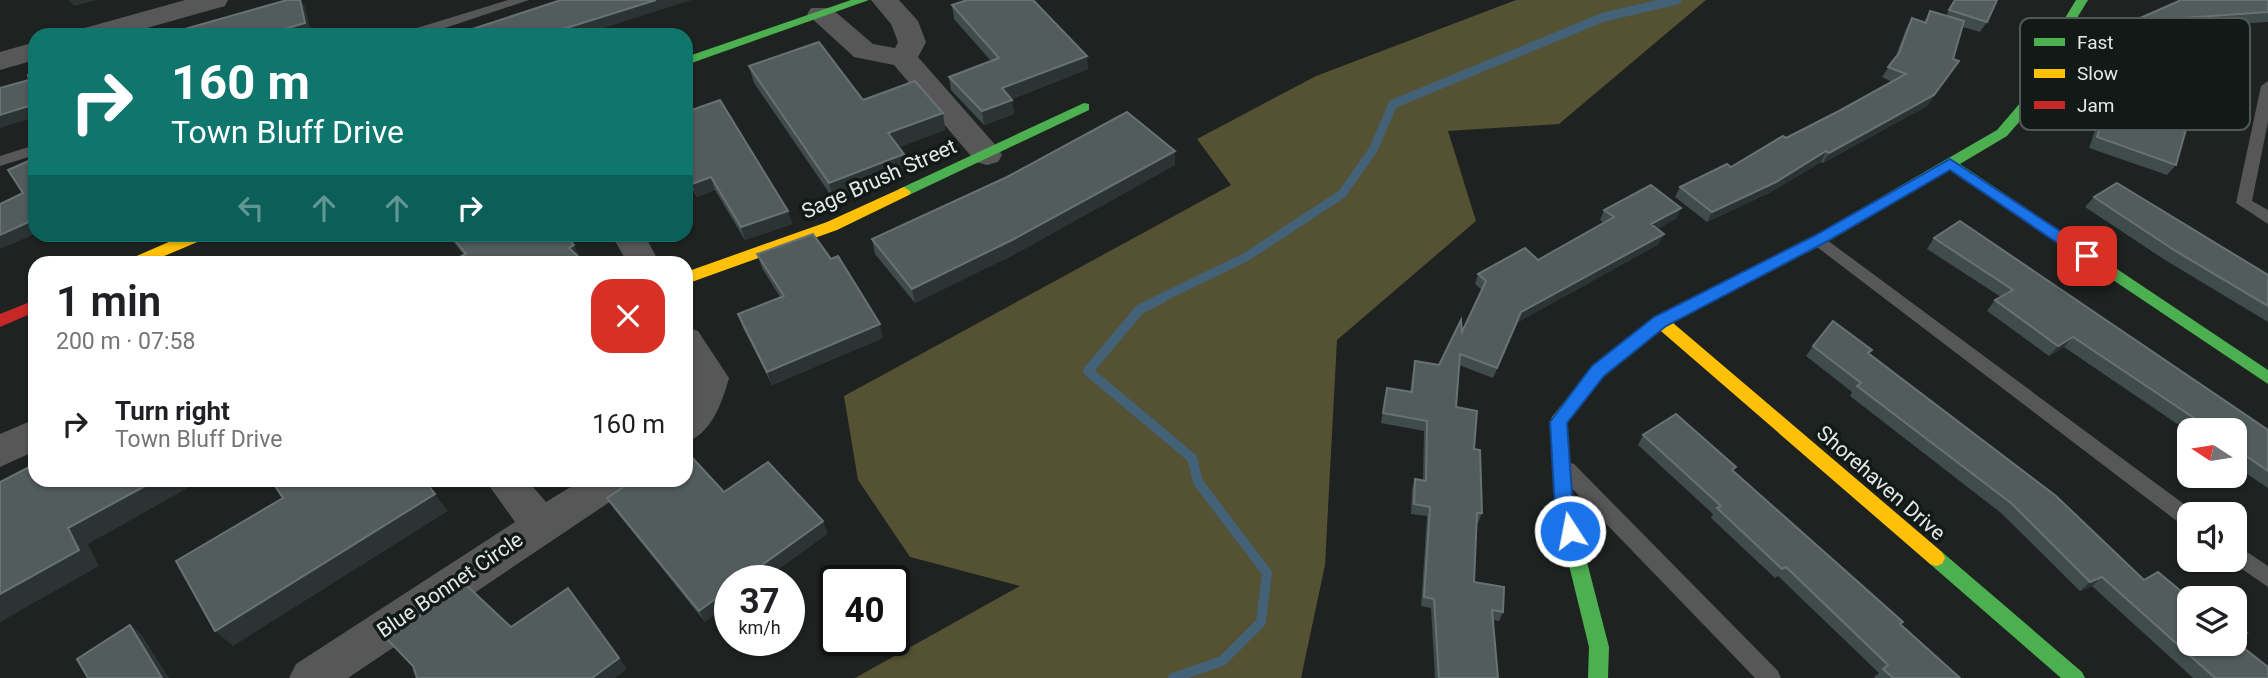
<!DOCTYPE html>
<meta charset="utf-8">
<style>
:root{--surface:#fff;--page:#f2f2f2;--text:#202124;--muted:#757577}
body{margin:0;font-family:Roboto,sans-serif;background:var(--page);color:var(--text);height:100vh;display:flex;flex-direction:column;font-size:26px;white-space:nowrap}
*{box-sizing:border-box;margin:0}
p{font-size:23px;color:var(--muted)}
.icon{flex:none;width:38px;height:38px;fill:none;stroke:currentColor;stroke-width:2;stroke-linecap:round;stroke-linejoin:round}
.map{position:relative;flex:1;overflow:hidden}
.details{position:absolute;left:28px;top:256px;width:665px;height:231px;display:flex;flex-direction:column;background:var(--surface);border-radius:21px;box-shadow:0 2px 5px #0004}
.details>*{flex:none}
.guide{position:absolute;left:28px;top:28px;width:665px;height:214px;border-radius:21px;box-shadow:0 2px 5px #0004;background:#0f766e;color:#fff;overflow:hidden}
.needle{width:46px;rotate:282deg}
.controls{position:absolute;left:2177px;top:418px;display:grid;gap:14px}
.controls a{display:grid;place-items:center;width:70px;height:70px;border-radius:14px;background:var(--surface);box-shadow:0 2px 5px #0004;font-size:35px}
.speed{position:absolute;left:714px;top:565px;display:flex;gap:14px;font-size:35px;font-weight:700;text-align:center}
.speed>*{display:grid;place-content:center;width:91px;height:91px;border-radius:50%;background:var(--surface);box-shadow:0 2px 5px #0004;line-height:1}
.speed small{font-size:18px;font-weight:400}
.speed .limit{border:4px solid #111;border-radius:10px;background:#fff;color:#111}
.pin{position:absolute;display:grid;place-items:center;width:60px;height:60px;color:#fff;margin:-30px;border-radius:14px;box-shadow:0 4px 10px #0006}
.me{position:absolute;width:77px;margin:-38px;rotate:349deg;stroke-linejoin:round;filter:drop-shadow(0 0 5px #0008)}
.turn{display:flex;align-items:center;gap:24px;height:147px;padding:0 28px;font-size:32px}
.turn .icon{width:91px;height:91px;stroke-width:2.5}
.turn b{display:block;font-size:49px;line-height:60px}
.lanes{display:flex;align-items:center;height:66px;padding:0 28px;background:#0003;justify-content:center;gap:35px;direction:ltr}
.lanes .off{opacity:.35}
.round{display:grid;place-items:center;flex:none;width:74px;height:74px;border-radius:21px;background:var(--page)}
.head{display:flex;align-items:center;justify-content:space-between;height:119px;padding:0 28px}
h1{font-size:42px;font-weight:600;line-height:52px}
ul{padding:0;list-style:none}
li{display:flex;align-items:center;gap:21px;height:98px;padding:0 28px}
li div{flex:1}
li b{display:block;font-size:26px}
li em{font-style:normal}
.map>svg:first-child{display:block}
</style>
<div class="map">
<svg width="2268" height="678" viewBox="0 0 2268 678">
<rect width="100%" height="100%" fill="#1e2220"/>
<polygon fill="#545232" points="1516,0 1706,0 1559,124 1448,131 1476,221 1337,340 1325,565 1301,678 855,678 1020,586 910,557 858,480 844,396 1231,185 1197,139 1316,76"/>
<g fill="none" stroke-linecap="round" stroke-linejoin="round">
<polyline stroke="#436177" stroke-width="9" points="1157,300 1246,257 1342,194 1373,150 1393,104 1604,17 1677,0"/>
<polyline stroke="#436177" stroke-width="10" points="1161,299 1140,309 1088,371 1192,458 1198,482 1267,573 1261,622 1222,661 1173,678"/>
<g fill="#565756" fill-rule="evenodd">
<polygon points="508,0 529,0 424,35 402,35 404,32"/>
<polygon points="2268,81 2268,122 2252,201 2268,210 2268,224 2236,203 2261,86"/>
<polygon points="35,145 35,155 0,166 0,156"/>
<polygon points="1819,234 2196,513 2189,514 2189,527 2182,525 1813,244 1811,240"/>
<polygon points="1567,462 1574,464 1778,671 1781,678 1755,678 1560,476 1557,470 1560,464"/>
<polygon points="2235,544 2268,566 2268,587 2229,560 2235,560"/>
</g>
<g fill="#565756" fill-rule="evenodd">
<polygon points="185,0 228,0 225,6 122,35 77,35 81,29"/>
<polygon points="871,0 899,0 918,21 926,42 918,57 998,148 1002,155 998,162 987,165 976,162 894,65 854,57 807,14 811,8 831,8 873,44 895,48 898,42 891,24"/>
<polygon points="35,42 35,60 0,70 0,52"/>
<polygon points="611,234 644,234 659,262 627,262"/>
<path d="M 686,327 L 698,331 L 729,378 C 722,403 712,433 686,442 L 686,399 L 693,379 L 686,369 Z"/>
<polygon points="35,419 35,451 0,467 0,434"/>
<polygon points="485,480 527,480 546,502 582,480 631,480 626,491 348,678 289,678 296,664 515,522"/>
</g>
<g fill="#4caf50" fill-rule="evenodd">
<polygon points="851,0 869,0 686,65 686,57"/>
<polygon points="2076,0 2088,0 2052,59 2032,107 2007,136 1960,164 2268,370 2268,384 1949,170 1824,244 1666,325 1604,375 1566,423 1573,508 1609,647 1608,678 1588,678 1589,647 1555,508 1550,422 1552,417 1592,367 1654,317 1814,236 1997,130 2021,102 2040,59"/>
<polygon points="1084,103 1089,104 1089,110 909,195 899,195 897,192 899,189"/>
<polygon points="1936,550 1942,552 2082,672 2085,678 2061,678 1930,564 1927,558 1930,552"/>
</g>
<g fill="#ffc107" fill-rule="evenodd">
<polygon points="904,187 911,192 909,195 837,230 686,284 686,272 827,222"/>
<polygon points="187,234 209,234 207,238 150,262 130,262 132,258"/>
<polygon points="1660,315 1666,317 1942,552 1945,558 1942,564 1936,566 1930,564 1654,325 1652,321"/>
</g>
<polygon fill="#c62828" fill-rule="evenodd" points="35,300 35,312 0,327 0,314"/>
</g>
<g fill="#404b4c">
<polygon points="1954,0 1987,22 1980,32 1963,27 1953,59 1959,61 1927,106 1823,163 1821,162 1771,192 1707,222 1675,197 1680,187 1731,167 1839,111 1892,82 1882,77 1895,58 1906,29 1912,18 1924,22 1930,11 1946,16"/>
<polygon points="2268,0 2268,22 2133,31 2133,28 2140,18"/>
<polygon points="952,5 1088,69 1012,99 1014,114 984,125 951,90 949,77 991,61 954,19"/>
<polygon points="2122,48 2127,49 2163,102 2176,165 2167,175 2089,148 2109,90 2104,88 2115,58"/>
<polygon points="749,66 863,100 943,113 945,130 899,147 907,171 834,200 754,83"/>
<polygon points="686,112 788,211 792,224 745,240 715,190 697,197 686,178"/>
<polygon points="1175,165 1015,254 915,303 875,254 872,239"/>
<polygon points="2094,197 2268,275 2268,322 2165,260 2085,207"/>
<polygon points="1604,210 1677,218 1657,229 1659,244 1518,322 1493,378 1459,365 1456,407 1474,449 1482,513 1478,523 1477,523 1474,582 1503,612 1499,621 1492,620 1498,678 1435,678 1431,608 1421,606 1427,516 1411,514 1412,489 1415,479 1423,480 1424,431 1381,423 1387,388 1410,392 1413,371 1415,361 1439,365 1462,332 1482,290 1475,284 1478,274 1538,260 1604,223 1600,220"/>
<polygon points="447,234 564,234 581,259 464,255"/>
<polygon points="1934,238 2268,430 2268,488 2235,466 2235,430 2189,430 2189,432 2064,347 2049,356 1987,311 1995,300 2001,297 1927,249"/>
<polygon points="757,254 883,338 772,385 743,328 738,314 780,297 762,268"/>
<polygon points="1813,346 1869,354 2144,580 2235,641 2268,678 2193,678 2092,586 2080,591 2001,513 1850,396 1852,392 1806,356"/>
<polygon points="1643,435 1733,471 1903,622 1900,625 1960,678 1875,678 1874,677 1879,673 1778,576 1775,578 1711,518 1713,514 1638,445"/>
<polygon points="724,492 823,521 827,534 762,581 730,581 705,622 615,510 607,498"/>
</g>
<g fill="#2b3333">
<polygon points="69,0 97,0 74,6"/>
<polygon points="300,0 301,0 305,7 311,33 304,35 264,35"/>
<polygon points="656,0 692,0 581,35 544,35"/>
<polygon points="1087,56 1088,69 1004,102 1002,88"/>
<polygon points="1959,61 1927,106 1823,163 1829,153"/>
<polygon points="1012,100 1014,114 984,125 982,111"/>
<polygon points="35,104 35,117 0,128 0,115"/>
<polygon points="943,113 945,130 892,150 888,133"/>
<polygon points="1175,151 1175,165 1015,254 915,303 912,289"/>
<polygon points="1826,151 1821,162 1771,192 1707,222 1712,212"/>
<polygon points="904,154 907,171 834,200 829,183"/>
<polygon points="711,177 715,190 697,197 692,184"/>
<polygon points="1681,208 1677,218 1647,234 1651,224"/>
<polygon points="788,211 792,224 745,240 741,227"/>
<polygon points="35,219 35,234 0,249 0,235"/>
<polygon points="1664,234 1659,244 1518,322 1493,378 1521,312"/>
<polygon points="574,245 581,259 576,261 569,248"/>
<polygon points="880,324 883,338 772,385 767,372"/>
<polygon points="2073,337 2064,347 2049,356 2058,346"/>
<polygon points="156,480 202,480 88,544 99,566 0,622 0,594 68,528"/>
<polygon points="424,480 448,511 233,646 215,631"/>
<polygon points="823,521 827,534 762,581 740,581"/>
<polygon points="2102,577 2092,586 2080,591 2090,582"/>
<polygon points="730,588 730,604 705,622 699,611"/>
<polygon points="130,625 141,634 169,678 162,678"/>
<polygon points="619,658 627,669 615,678 592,678"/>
</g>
<g fill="#525c5c" stroke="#697272" stroke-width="2">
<polygon points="287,0 300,0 305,23 264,35 164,35"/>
<polygon points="561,0 656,0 544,35 454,35"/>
<polygon points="967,0 1033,0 1087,56 1002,88 1012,100 982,111 949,77 999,58 952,5"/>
<polygon points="1955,0 1997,0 1987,22 1949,10"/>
<polygon points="2181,0 2268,0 2268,12 2141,21 2140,18"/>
<polygon points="1930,11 1964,21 1953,59 1959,61 1934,95 1829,153 1826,151 1776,182 1712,212 1680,187 1727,164 1731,167 1783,136 1786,138 1839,111 1906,74 1888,67 1899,53 1912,18 1926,23"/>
<polygon points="2139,33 2182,39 2163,102 2191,112 2176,165 2097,137 2117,79 2112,78 2122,48 2127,49"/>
<polygon points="819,42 863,100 915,81 943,113 888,133 904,154 829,183 749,66"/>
<polygon points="35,73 35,104 0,115 0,88 29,80 28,75"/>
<polygon points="720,100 788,211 741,227 711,177 692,184 686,173 686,112"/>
<polygon points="1127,112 1175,151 1014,239 912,289 872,239 1007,177"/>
<polygon points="35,158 35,219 0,235 0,204 23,193 8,170"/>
<polygon points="2117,183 2268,275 2268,306 2174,250 2094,197"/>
<polygon points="1651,185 1681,208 1651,224 1664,234 1521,312 1497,368 1460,354 1456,407 1477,411 1474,449 1480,450 1482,513 1477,513 1474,582 1504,587 1503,612 1492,610 1498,678 1439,678 1434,599 1424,597 1430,507 1414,504 1415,479 1426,481 1427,421 1383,413 1387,388 1412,392 1415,361 1439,365 1461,320 1462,332 1486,281 1478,274 1525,248 1538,260 1614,217 1604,210"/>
<polygon points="1960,221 2268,430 2268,471 2246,456 2239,462 2235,460 2235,430 2211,430 2212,430 2073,337 2058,346 1995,300 2013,290 1934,238"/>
<polygon points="450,234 564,234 574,245 569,248 584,262 449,262 466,254"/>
<polygon points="813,234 831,259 838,256 880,324 767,372 738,314 784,296 757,254"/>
<polygon points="1833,321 1872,350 1868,353 2056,496 2144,580 2158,572 2188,597 2197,591 2206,598 2189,598 2189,644 2235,644 2235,623 2247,633 2235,641 2268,667 2268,678 2215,678 2102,577 2090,582 2011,503 1857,386 1861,383 1813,346"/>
<polygon points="1676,414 1736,467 1732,470 1903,622 1900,624 1960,678 1893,678 1883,669 1888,665 1786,567 1782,569 1717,508 1721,506 1643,435"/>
<polygon points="686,451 724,492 768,462 823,521 740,581 730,581 730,588 699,611 607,498 634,480 686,480"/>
<polygon points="35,464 35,480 156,480 68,528 79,550 0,594 0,482"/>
<polygon points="271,480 424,480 435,494 215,631 176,561 283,498"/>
<polygon points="465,584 511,627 568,588 619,658 592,678 417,678 413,666 387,639"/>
<polygon points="130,625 162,678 88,678 77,659"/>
</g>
<polygon fill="#1a73e8" stroke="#114b97" stroke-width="2" points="1950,159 2092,252 2092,259 2081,259 1950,170 1824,243 1666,326 1604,376 1567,423 1573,508 1579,531 1576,537 1563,537 1555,508 1550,422 1592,366 1654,317 1814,236"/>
<g text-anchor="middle" stroke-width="7" stroke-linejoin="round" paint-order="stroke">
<g font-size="21" fill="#e4e9e7" stroke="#121a18">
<text transform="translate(879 179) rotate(-24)" y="7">Sage Brush Street</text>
<text transform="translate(1881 483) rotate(41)" y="7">Shorehaven Drive</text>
<text transform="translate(450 585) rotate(-34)" y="7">Blue Bonnet Circle</text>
</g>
</g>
<rect x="2020" y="18" width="230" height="112" rx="10" fill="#121a18" stroke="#515856" stroke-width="2"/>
<rect x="2034" y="38" width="31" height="8" fill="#4caf50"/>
<rect x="2034" y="69" width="31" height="9" fill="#ffc107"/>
<rect x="2034" y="101" width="31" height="8" fill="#c62828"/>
<g font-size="19" fill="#e4e9e7">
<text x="2077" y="49">Fast</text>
<text x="2077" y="80">Slow</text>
<text x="2077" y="112">Jam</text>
</g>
</svg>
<div class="controls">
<a><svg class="needle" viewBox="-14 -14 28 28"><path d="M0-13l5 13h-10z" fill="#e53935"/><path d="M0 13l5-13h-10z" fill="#757577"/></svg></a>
<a><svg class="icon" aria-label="sound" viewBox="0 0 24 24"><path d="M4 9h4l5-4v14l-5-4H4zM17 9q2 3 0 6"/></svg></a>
<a><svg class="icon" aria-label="layers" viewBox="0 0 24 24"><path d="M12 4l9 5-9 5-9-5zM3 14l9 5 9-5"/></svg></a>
</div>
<div class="speed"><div>37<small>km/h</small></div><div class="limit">40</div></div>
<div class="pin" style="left:2087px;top:256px;background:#d93025"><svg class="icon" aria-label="arrive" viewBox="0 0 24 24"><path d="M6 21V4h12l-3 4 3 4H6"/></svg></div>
<svg class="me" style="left:1570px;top:531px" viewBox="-20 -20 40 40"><circle r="17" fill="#1a73e8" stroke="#fff" stroke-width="3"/><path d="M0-11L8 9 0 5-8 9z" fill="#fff"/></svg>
<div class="guide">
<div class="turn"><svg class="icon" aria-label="right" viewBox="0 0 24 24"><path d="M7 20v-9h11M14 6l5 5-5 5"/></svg><div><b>160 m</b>Town Bluff Drive</div></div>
<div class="lanes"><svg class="icon off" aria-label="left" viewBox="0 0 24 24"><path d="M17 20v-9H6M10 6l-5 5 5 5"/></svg><svg class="icon off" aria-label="ahead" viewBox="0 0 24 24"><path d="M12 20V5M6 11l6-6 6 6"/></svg><svg class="icon off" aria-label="ahead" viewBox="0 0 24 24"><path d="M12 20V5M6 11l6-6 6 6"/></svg><svg class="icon" aria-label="right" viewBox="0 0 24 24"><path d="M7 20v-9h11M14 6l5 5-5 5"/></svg></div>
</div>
<section class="details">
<div class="head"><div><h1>1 min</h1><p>200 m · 07:58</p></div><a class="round" style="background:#d93025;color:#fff"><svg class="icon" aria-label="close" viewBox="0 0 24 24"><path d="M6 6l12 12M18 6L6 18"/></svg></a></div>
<ul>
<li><svg class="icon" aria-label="right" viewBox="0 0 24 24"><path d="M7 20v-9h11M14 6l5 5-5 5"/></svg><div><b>Turn right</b><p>Town Bluff Drive</p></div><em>160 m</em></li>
</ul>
</section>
</div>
